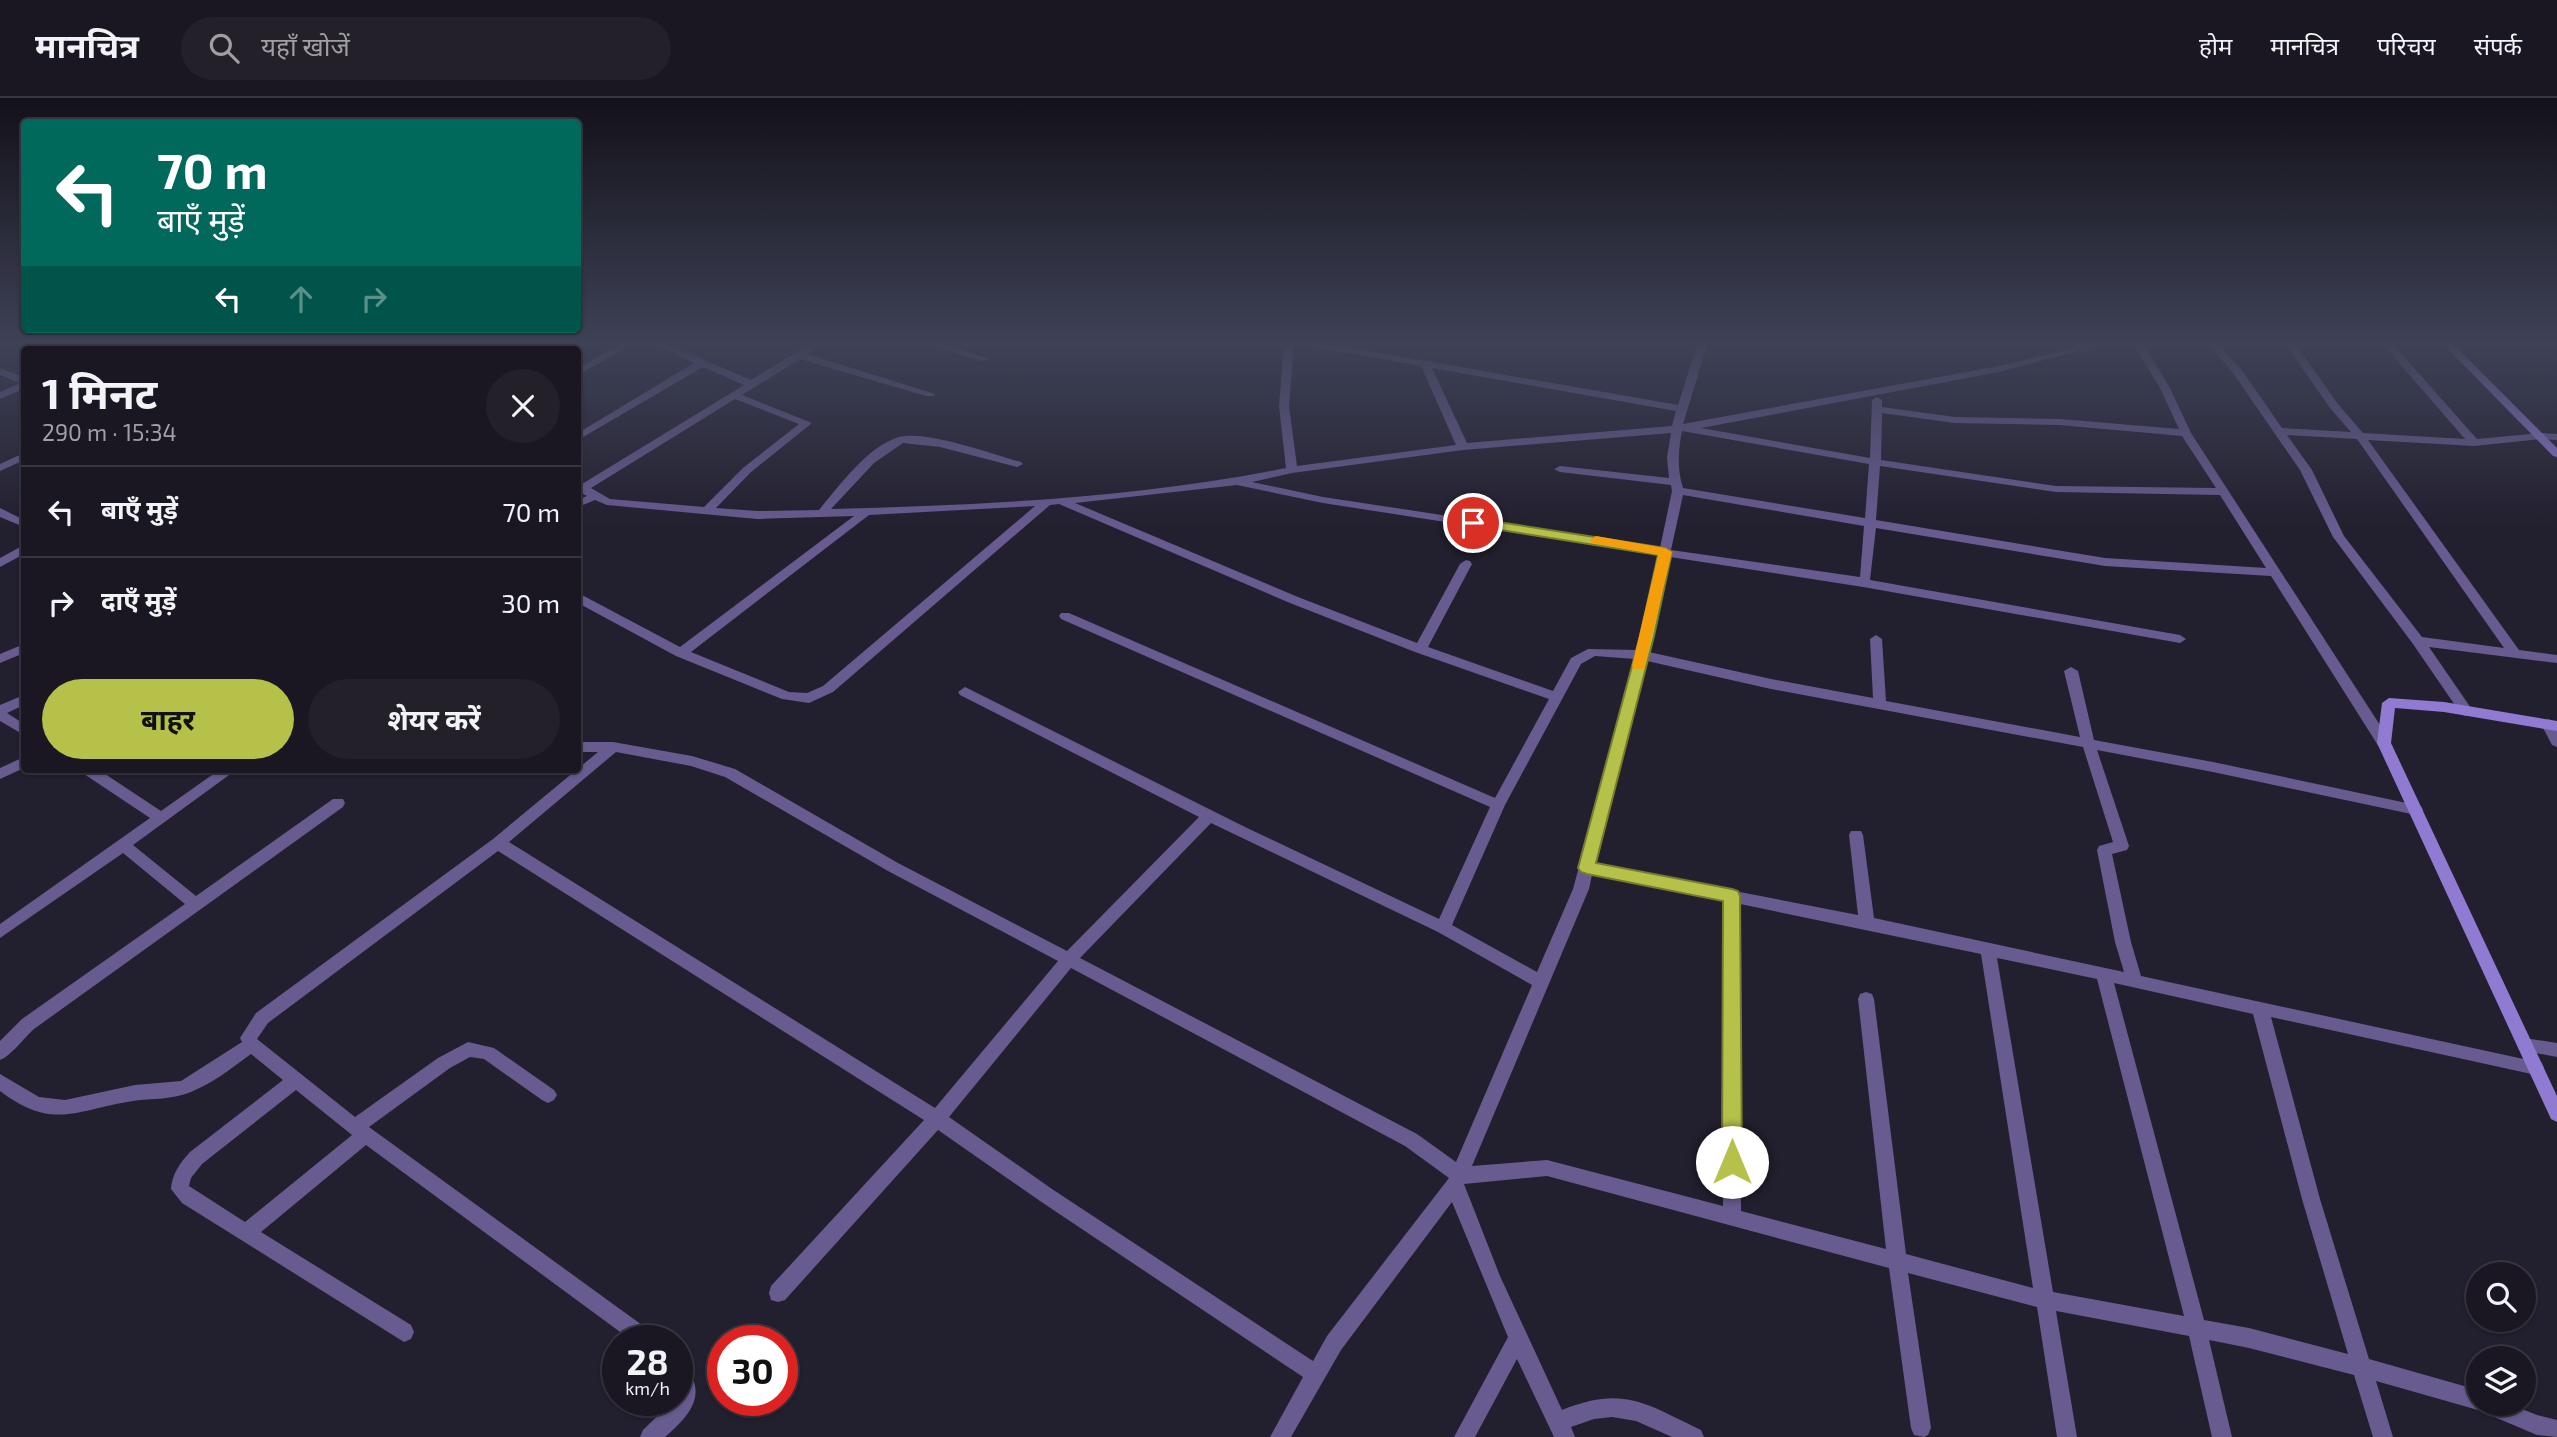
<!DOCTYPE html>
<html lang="hi">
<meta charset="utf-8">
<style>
:root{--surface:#1a1722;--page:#23202a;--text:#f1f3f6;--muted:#9f9fa5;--line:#383640;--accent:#b6c149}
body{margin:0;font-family:"Exo 2","Noto Sans Devanagari",sans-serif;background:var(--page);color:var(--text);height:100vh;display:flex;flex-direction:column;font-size:26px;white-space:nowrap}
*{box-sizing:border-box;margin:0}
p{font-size:23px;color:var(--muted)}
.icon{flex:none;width:38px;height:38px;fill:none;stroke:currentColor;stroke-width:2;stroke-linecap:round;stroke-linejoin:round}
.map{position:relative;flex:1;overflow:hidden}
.panel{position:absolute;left:21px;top:248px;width:560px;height:427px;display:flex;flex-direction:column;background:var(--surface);border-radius:7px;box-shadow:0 2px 5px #0004,0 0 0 2px var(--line)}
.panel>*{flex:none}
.hud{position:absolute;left:21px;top:21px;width:560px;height:214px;border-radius:7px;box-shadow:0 2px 5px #0004,0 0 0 2px var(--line);background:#00695c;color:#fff;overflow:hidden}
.fabs{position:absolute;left:2466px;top:1164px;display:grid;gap:14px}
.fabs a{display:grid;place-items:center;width:70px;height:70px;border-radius:50%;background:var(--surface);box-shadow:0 2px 5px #0004,0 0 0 2px var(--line);font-size:35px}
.speed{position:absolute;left:602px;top:1227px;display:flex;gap:14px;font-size:35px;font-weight:700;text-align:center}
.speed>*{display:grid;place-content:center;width:91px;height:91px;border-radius:50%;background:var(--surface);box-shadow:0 2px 5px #0004,0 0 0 2px var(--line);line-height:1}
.speed small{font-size:18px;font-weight:400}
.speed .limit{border:10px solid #d22;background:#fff;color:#111}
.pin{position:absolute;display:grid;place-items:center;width:60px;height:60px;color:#fff;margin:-30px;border:4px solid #fff;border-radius:50%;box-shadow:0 2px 7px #0007}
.me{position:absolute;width:77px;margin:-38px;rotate:0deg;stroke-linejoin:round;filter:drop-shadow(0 0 5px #0008)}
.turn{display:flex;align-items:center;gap:24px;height:147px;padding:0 21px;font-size:32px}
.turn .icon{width:91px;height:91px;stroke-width:2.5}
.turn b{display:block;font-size:49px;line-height:60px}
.lanes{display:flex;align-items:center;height:66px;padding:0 21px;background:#0003;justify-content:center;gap:35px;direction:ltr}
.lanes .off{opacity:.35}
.round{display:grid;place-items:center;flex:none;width:74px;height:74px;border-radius:37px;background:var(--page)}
.headline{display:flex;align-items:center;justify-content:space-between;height:119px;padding:0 21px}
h1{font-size:42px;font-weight:700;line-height:52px}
.action{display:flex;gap:14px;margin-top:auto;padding:14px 21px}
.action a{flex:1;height:80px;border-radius:42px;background:var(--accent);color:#111;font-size:28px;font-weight:700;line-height:80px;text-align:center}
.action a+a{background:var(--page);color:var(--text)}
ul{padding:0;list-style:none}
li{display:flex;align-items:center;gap:21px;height:91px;padding:0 21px;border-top:2px solid var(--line)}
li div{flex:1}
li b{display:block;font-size:26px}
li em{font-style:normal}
header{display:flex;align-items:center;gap:42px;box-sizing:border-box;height:98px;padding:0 35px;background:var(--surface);border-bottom:2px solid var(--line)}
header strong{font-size:33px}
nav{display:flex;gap:38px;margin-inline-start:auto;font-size:24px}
.search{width:490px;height:63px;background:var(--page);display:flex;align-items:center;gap:18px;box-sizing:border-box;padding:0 24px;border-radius:38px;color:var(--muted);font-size:26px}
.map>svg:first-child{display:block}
</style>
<header>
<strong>मानचित्र</strong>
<div class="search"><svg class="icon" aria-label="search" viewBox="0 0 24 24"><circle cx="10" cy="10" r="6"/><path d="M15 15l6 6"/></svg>यहाँ खोजें</div>
<nav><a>होम</a><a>मानचित्र</a><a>परिचय</a><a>संपर्क</a></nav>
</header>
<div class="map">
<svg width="2557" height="1339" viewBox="0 0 2557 1339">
<rect width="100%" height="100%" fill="#221f2e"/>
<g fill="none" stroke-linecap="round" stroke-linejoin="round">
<polyline stroke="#685b90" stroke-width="9" points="2078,244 2085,249"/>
<g fill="#685b90" fill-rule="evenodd">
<polygon points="106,244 118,244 104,252 91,252"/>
<polygon points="238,244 252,244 268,252 254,252 245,248 237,252 224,252"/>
<polygon points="387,244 399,244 387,252 374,252"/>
<polygon points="519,244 531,244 518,252 505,252"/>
<polygon points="624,244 636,244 578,277 578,270"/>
<path d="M 649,244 L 662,244 L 751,282 L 813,244 L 825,244 L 807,256 L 935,296 L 934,298 L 926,298 L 800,261 L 742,297 L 812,325 L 751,374 L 716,410 L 757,413 L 819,412 C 838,389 869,347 899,339 C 928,332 991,356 1021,364 L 1023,366 L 1017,369 L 940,349 L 903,345 L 874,365 L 831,411 C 983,407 1137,400 1286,370 L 1279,308 L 1284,244 L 1294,244 L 1289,308 L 1297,368 L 1456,347 L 1421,268 L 1303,247 L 1298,244 L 1318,244 L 1678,307 L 1698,244 L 1708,244 L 1683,326 L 1999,268 L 2097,244 L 2113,244 L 1999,274 L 1701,330 L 1870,360 L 1872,302 L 1877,299 L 1882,302 L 1882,309 L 1955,319 L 2060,321 L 2179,331 L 2160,290 L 2132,244 L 2142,244 L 2170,290 L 2191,335 L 2389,641 L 2391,645 L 2389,649 L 2379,649 L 2271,478 L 2105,468 L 1876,430 L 1870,482 L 2180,537 L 2186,541 L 2180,545 L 1863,489 L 1670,459 L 1649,554 L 1771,581 L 1873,600 L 1870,541 L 1876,537 L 1882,541 L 1886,603 L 2080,639 L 2064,573 L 2071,569 L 2078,573 L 2094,642 L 2213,664 L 2421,708 L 2423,712 L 2421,716 L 2416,717 L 2213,674 L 2097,652 L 2129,748 L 2127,752 L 2112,756 L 2131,844 L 2141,878 L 2542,965 L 2544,970 L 2542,975 L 2536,977 L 2271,919 L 2320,1101 L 2369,1261 L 2478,1292 L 2478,1306 L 2509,1306 L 2537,1317 L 2557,1322 L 2557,1339 L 2537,1337 L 2478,1312 L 2376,1283 L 2393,1339 L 2373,1339 L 2354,1277 L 2249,1250 L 2209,1242 L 2232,1339 L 2212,1339 L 2189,1238 L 2056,1213 L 2077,1339 L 2057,1339 L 2037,1209 L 1908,1175 L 1931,1330 L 1928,1337 L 1924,1339 L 1914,1337 L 1911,1330 L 1889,1170 L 1547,1078 L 1464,1086 L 1500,1178 L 1562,1312 C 1624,1287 1646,1306 1701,1332 L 1704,1339 L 1672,1339 L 1636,1323 L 1612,1319 L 1594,1321 L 1571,1329 L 1575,1339 L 1554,1339 L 1517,1261 L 1475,1339 L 1454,1339 L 1508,1239 L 1452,1104 L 1341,1252 L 1291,1339 L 1270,1339 L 1303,1279 L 1040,1103 L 938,1032 L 785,1202 L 778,1204 L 771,1202 L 769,1195 L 771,1188 L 924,1022 L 498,753 L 268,925 L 257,941 L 355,1019 L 438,960 L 468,944 L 494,950 L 554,992 L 557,997 L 554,1002 L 548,1005 L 542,1002 L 484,961 L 470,959 L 450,970 L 369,1029 L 653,1235 L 655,1242 L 631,1242 L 366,1047 L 261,1134 L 411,1227 L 414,1234 L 411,1241 L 404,1244 L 182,1105 L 171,1091 C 172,1076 180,1065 190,1054 L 283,982 L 251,956 C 232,970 213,985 191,994 C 172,1002 153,1000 133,1003 C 75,1012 53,1033 0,993 L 0,976 L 39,999 L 65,1002 L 135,987 L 181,983 L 242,944 L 240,940 L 256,915 L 493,741 L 598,654 L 578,654 L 578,644 L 613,644 L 692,658 L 735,671 L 898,765 L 1067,853 L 1199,719 L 960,597 L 958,594 L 965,589 L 1245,729 L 1439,821 L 1490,709 L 1061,521 L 1059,518 L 1061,515 L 1069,515 L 1495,700 L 1549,601 L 1415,554 L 1290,505 L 1059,406 L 1050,407 L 833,594 L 809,605 L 782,601 L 676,558 L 578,505 L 578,496 L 582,497 L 680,549 L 854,418 L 757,421 L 607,407 L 595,402 L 578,409 L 578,402 L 587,398 L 578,393 L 578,385 L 582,386 L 744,287 L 703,269 L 578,342 L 578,335 L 694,265 ZM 1432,270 L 1676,313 L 1672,328 L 1467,345 ZM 735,301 L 799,326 L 743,370 L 704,409 L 610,401 L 591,390 ZM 1882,315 L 1955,325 L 2060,327 L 2182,338 L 2216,390 L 2056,388 L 1881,362 ZM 1682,333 L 1869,366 L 1865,420 L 1683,390 C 1677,371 1678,353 1682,333 ZM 1671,335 L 1667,359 L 1669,380 L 1560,368 L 1554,371 L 1560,374 L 1671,387 L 1672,393 L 1660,450 L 1323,399 L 1252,384 L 1292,375 L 1463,352 ZM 1880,368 L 2056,394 L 2220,397 L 2266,470 L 2105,460 L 1876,422 ZM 1237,387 L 1323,405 L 1658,457 L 1637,552 L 1588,551 L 1571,560 L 1553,593 L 1428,549 L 1472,466 L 1470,463 L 1466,462 L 1460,466 L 1417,545 L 1298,499 L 1075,405 ZM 1683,397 L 1864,428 L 1860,479 L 1671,452 ZM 1035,408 L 823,588 L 807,595 L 789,594 L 691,554 L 869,417 ZM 1595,558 L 1635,561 L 1573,791 L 1537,874 L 1452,827 L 1505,707 L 1581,566 ZM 1647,563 L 1771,591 L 2083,649 L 2113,744 L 2099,748 L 2097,752 L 2115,844 L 2124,874 L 1874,820 L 1863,737 L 1861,733 L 1851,733 L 1849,737 L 1858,817 L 1595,766 ZM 616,654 L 691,668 L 725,679 L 888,773 L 1058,863 L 935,1010 L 509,744 ZM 1211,725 L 1438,834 L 1532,887 L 1456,1064 L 1417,1036 L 1080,860 ZM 1592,777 L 1724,803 L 1723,1108 L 1547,1062 L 1472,1068 L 1589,791 ZM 1740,806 L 1981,856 L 2033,1190 L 1906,1156 L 1874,901 L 1872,896 L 1866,894 L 1860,896 L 1858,901 L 1886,1151 L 1741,1113 ZM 1997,860 L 2097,881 L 2184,1218 L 2053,1194 ZM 1071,870 L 1405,1048 L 1449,1080 L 1327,1238 L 1313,1263 L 1052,1091 L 949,1019 ZM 2114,885 L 2253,916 L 2302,1101 L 2348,1256 L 2249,1230 L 2204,1222 ZM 296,992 L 352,1037 L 245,1124 L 189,1088 L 191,1080 L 202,1066 Z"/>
<polygon points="922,244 937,244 990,261 981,263"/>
<path d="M 2206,244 L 2216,244 L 2241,271 L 2282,330 L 2351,334 L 2330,310 L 2284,244 L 2294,244 L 2338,306 L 2363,335 L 2465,341 L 2381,244 L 2391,244 L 2477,341 L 2541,335 L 2557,336 L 2557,342 L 2541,341 L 2474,348 L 2368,342 L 2519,552 L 2557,557 L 2557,565 L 2429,549 L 2473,613 L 2466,618 L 2461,616 L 2413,546 L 2333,439 L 2300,372 L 2233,275 ZM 2287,337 L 2357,341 L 2504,550 L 2422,539 L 2344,438 L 2312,372 Z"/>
<polygon points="0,270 24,279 24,291 0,301 0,294 20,285 0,277"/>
<polygon points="24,355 24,362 0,373 0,366"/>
<polygon points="0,410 24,422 24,429 0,419"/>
<polygon points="24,447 24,456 0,469 0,460"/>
<polygon points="24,546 24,555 0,565 0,556"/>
<polygon points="24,597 24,607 7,615 24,626 24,637 0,623 0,607"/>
<polygon points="2548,621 2553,623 2557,630 2557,649 2552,647 2541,626"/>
<polygon points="24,659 24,670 0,681 0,670"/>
<path d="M 82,672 L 99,672 L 161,713 L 219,672 L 236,672 L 133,747 L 196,798 L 333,701 L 343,701 L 345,705 L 343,709 L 34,931 C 24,940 11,958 0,962 L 0,943 L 22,921 L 185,806 L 123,755 L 0,840 L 0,826 L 150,720 L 84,676 Z"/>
<polygon points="2525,940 2557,945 2557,959 2519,952 2517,947 2519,942"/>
<path d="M 677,1264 C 685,1267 689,1273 693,1281 C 703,1305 682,1324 665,1339 L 640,1339 L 643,1332 L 674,1302 L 677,1302 Z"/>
</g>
<g fill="#917ad1" fill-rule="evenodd">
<polygon points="2441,244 2451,244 2557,350 2557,359 2553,358"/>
<polygon points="2389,600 2444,604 2557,623 2557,633 2444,614 2395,610 2391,645 2557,998 2557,1024 2551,1021 2377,645 2382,605"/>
</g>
</g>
<linearGradient id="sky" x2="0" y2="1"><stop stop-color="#131119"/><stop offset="0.57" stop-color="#3e4257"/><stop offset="1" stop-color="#3e4257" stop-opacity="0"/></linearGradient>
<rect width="2557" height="431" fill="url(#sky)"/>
<polygon fill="#b6c149" stroke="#767d2f" stroke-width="2" points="1473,420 1665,450 1672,454 1654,538 1596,765 1732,791 1738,793 1740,798 1742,1064 1739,1071 1732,1073 1725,1071 1722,1064 1723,803 1587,776 1581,774 1578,770 1640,538 1658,457 1469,427 1469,422"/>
<polygon fill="#f59e0b" points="1596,438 1665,450 1672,454 1644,571 1634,571 1632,568 1658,457 1592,445 1590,442"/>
</svg>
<div class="fabs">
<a><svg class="icon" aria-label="search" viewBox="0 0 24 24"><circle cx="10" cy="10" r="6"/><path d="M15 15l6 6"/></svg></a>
<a><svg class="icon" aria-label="layers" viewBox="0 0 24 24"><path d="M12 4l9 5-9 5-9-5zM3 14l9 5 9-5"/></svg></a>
</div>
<div class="speed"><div>28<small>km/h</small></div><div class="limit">30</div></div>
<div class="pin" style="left:1473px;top:425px;background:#d93025"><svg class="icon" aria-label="arrive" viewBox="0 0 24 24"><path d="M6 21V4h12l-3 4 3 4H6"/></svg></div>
<svg class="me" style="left:1732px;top:1064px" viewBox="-20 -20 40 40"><circle r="19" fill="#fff"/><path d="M0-13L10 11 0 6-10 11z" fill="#b6c149"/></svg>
<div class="hud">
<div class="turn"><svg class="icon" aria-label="left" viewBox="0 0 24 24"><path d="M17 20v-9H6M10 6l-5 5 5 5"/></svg><div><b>70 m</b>बाएँ मुड़ें</div></div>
<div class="lanes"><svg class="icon" aria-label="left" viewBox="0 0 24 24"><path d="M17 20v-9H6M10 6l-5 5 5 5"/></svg><svg class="icon off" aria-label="ahead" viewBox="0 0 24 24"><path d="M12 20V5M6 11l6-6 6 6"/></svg><svg class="icon off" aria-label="right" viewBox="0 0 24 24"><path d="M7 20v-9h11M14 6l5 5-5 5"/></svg></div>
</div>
<section class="panel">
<div class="headline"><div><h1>1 मिनट</h1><p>290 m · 15:34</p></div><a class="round"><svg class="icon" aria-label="close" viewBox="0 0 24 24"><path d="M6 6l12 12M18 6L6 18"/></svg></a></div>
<ul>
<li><svg class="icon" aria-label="left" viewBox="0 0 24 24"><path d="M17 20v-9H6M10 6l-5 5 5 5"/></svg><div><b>बाएँ मुड़ें</b></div><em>70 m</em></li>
<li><svg class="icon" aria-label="right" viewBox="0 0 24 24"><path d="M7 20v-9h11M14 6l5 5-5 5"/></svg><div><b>दाएँ मुड़ें</b></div><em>30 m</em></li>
</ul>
<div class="action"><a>बाहर</a><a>शेयर करें</a></div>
</section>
</div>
